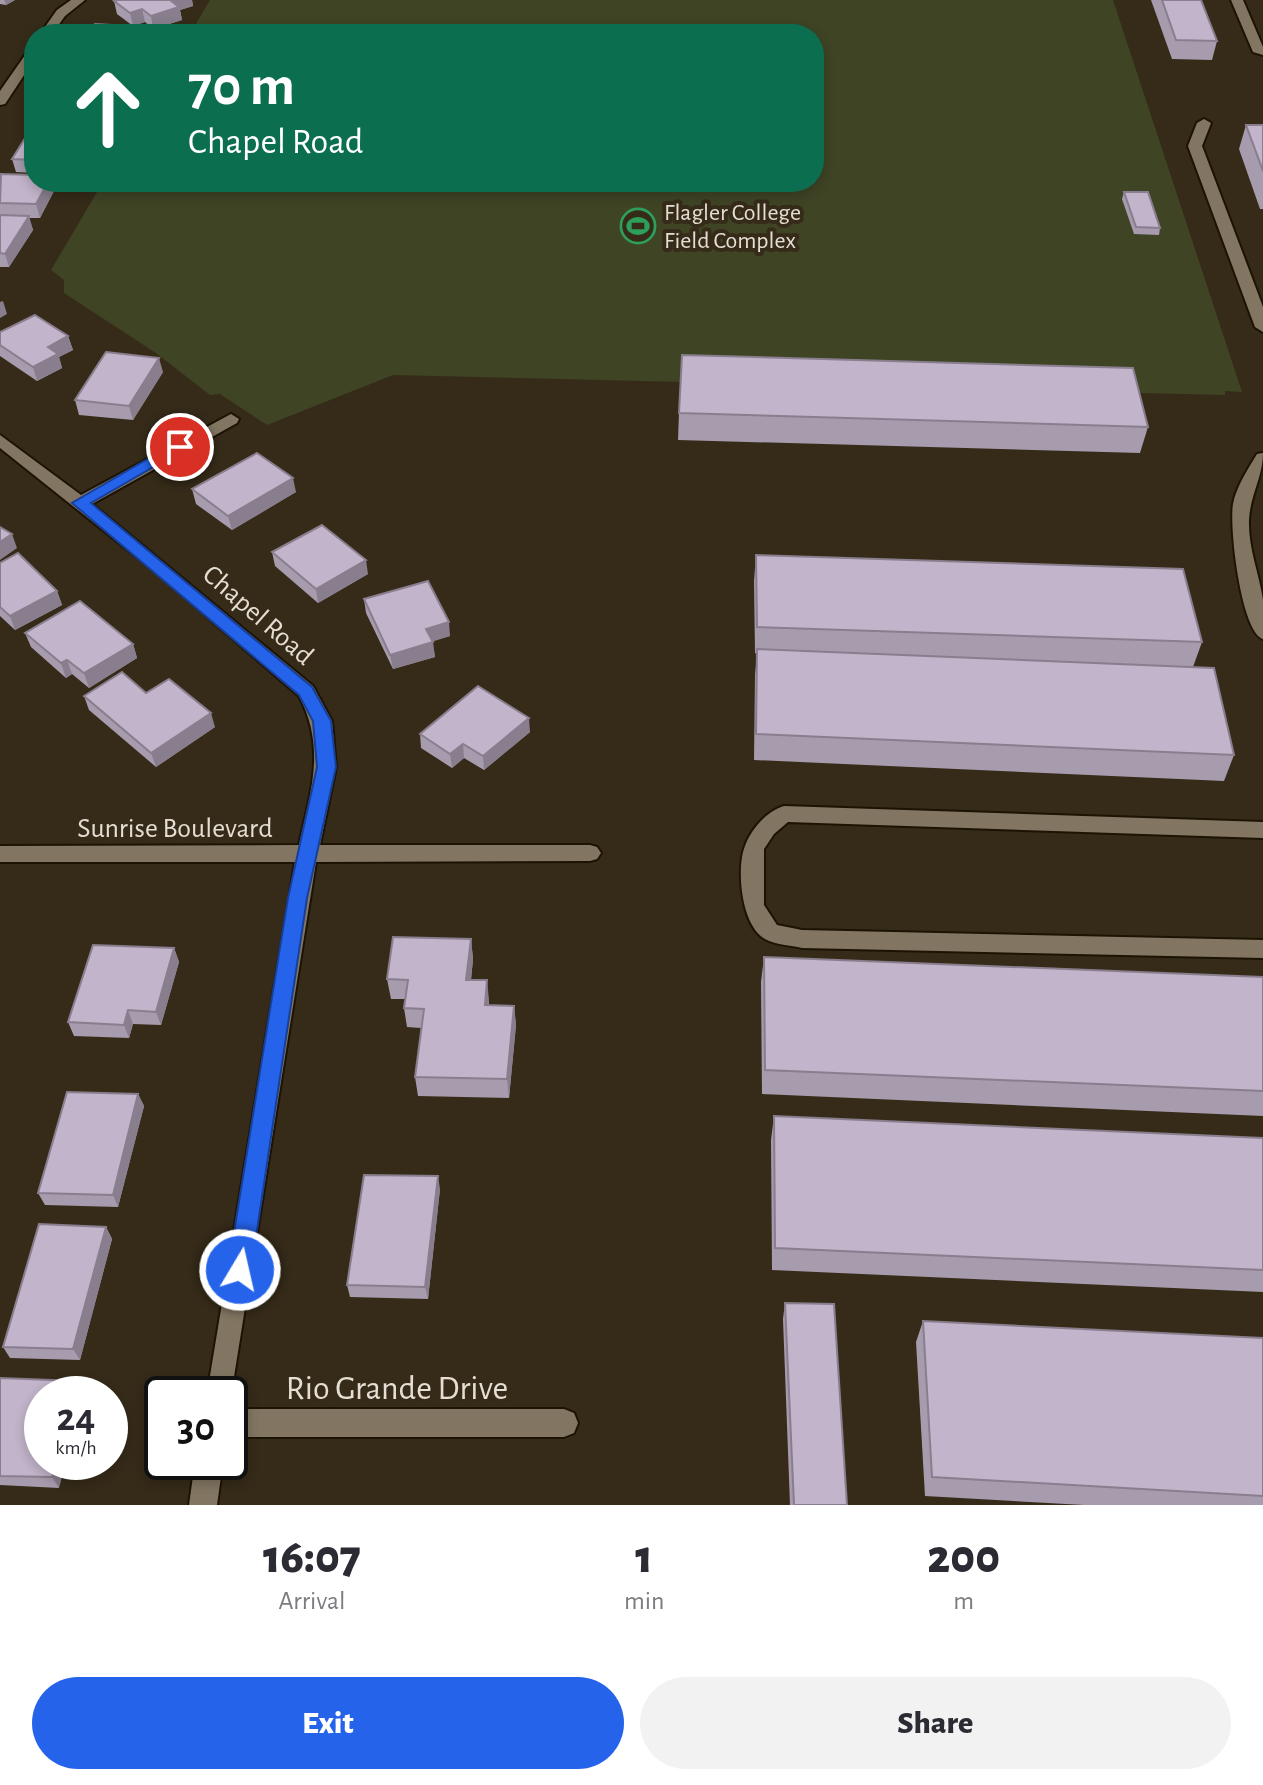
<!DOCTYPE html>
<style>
:root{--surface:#fff;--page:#f2f2f3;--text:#2b2b33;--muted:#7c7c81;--accent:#2563eb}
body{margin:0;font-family:"Alegreya Sans",sans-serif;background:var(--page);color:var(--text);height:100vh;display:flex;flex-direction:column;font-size:30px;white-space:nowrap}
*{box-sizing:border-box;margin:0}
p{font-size:26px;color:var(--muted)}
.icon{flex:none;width:44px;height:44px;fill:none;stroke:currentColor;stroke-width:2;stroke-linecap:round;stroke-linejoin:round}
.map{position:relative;height:1505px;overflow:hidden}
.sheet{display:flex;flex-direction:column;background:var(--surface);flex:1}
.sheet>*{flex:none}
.banner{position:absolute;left:24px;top:24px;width:800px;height:168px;border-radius:32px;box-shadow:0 4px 12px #0003;background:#0b6e4f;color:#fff;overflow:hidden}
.speed{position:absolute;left:24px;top:1376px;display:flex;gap:16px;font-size:40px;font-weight:700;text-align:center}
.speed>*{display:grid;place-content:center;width:104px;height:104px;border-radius:50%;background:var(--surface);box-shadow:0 4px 12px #0003;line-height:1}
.speed small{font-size:20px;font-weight:400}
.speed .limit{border:4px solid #111;border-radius:12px;background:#fff;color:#111}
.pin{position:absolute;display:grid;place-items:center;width:68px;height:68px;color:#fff;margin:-34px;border:4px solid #fff;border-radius:50%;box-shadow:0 2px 8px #0007}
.me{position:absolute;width:88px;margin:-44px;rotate:9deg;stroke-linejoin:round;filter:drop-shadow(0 0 6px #0008)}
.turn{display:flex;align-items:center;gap:28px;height:168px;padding:0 32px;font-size:36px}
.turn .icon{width:104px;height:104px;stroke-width:2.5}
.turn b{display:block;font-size:56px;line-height:68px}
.eta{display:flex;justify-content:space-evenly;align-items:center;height:136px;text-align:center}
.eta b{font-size:48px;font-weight:800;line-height:56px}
.action{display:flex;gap:16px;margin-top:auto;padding:16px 32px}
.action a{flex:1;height:92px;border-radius:48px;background:var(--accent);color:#fff;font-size:32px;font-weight:800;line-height:92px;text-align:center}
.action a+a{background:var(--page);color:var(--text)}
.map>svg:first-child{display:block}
</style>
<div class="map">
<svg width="1263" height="1505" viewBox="0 0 1263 1505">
<rect width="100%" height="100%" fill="#362b19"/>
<polygon fill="#3f4425" points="210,0 1113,0 1242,392 1225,391 1225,395 393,375 267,425 220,394 210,395 156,353 64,293 64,280 51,270 103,182 814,182 814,34 190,34"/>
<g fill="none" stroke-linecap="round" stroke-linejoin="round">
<g stroke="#1d1303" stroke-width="4">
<g id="minor">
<polygon points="71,0 85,0 65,16 52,34 40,34 57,10"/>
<polygon points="1231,0 1243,0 1263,47 1263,55 1253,52"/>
<polygon points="34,47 34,60 5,104 0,105 0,91 30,48"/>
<polygon points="1204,119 1211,123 1202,146 1263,307 1263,332 1255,327 1188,146 1197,123"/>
<path d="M 231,414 L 239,419 L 237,423 L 92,504 L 313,686 L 332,721 L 336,767 L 320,845 L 590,845 L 597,847 L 601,853 L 597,859 L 590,861 L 316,862 L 230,1402 L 230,1394 L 207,1394 L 295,862 L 0,862 L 0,846 L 299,845 C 311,790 326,748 299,696 L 157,573 L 0,448 L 0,435 L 81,495 Z"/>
<path d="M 1263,453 C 1263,477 1250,495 1249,520 C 1248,548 1259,573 1263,600 C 1263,613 1263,626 1263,639 C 1241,632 1229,527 1233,504 C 1236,487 1248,469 1257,454 Z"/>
<path d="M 784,806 L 1263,822 L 1263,838 L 788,822 L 774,834 L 764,849 L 764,905 L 777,925 L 802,930 L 1263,940 L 1263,958 L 802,948 C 791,945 775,945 765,939 C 741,926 736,868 745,846 C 751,829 767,811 784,806 Z"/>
<polygon points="230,1409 564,1409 574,1413 578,1423 574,1433 564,1437 230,1437"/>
<polygon points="195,1462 223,1462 217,1505 189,1505"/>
</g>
</g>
<use href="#minor" fill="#827662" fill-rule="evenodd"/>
</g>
<g fill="#a79bae">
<polygon points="0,0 15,0 6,5 0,4"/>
<polygon points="118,0 192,0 193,6 180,10 182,20 153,29 145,22 133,26 117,14 114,1"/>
<polygon points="1151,0 1201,0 1217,41 1212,60 1172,59"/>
<polygon points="1246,125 1263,125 1263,209 1260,209 1239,149"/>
<polygon points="34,135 34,173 16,172 12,159"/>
<polygon points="0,176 34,182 53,182 55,189 40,218 29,218 33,230 9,267 0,267"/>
<polygon points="1124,192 1160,228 1159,235 1134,234 1122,199"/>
<polygon points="0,332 68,336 73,350 59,357 62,368 37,381 0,356"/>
<polygon points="163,372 133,420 79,415 75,400"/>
<polygon points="679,413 1148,427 1140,453 678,440"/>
<polygon points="192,489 296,492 232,530 196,504"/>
<polygon points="272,552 368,574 318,603 275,566"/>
<polygon points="756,555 1202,642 1193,667 1234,755 1224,781 754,760 755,675 757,654 755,653 754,581"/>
<polygon points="0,563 57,591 62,605 15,630 0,616"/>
<polygon points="364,599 450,636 432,641 435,657 393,669 366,613"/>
<polygon points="25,633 133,644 137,658 89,688 72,674 66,678 31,647"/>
<polygon points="146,693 215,727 156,767 89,710 84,696"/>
<polygon points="530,732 484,770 464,758 452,768 421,748 420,734"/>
<polygon points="471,939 473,959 471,980 489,1000 489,1006 514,1006 516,1025 509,1098 418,1096 415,1077 421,1028 407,1027 404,1008 405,999 391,999 387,979"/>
<polygon points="174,948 179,962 161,1025 133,1024 129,1038 74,1036 68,1022"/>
<polygon points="764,957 1263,977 1263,1116 762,1094 761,982"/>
<polygon points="138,1094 144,1106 118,1207 45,1205 38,1193"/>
<polygon points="774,1116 1263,1138 1263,1292 772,1270 771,1140"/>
<polygon points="440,1189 428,1299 350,1297 347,1285"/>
<polygon points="106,1227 112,1239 80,1360 10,1358 3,1347"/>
<polygon points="785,1303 847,1505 790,1505 783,1319"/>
<polygon points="923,1321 1263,1338 1263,1505 1084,1505 925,1496 916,1342"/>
<polygon points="0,1378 77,1381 84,1392 84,1394 42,1394 59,1488 0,1485"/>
</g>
<g fill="#887e8d">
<polygon points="4,0 15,0 6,5"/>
<polygon points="170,0 192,0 193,6 180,10 182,20 153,29 151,16"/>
<polygon points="142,9 145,22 133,26 130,13"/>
<polygon points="128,26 130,34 123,34"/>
<polygon points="48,182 53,182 55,189 40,218 36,204"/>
<polygon points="29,216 33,230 9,267 5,254"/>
<polygon points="3,301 7,314 0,318 0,302"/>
<polygon points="68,336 73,350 59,357 62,368 37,381 33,367 48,347"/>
<polygon points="159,358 163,372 133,420 129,406"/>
<polygon points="293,478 296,492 232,530 228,516"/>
<polygon points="12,534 17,548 0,560 0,542"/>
<polygon points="366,560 368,574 318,603 316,589"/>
<polygon points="57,591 62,605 15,630 10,616"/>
<polygon points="449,622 450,636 428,643 426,629"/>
<polygon points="433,642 435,657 393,669 390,655"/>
<polygon points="133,644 137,658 89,688 84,673"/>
<polygon points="67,660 72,674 66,678 61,663"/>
<polygon points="211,713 215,727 156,767 151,753"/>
<polygon points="529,718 530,732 484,770 483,756"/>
<polygon points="463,744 464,758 452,768 450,754"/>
<polygon points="471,939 473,959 469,1000 466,980"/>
<polygon points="174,948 179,962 161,1025 156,1012"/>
<polygon points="487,980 489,1000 487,1025 485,1005"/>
<polygon points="514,1006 516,1025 509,1098 507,1079"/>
<polygon points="128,1010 133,1024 129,1038 124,1025"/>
<polygon points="138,1094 144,1106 118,1207 113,1195"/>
<polygon points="438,1176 440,1189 428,1299 425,1287"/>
<polygon points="106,1227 112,1239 80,1360 73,1349"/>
<polygon points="77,1381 84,1392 84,1394 74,1394"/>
<polygon points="56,1462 66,1462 59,1488 52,1477"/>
</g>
<g fill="#c2b4ca" stroke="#887e8d" stroke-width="2">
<polygon points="118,0 170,0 179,7 151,16 142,9 130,13 114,1"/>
<polygon points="1162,0 1201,0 1217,41 1176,40"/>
<polygon points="95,24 128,26 123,34 88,34"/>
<polygon points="1246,125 1263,125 1263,171"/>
<polygon points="27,135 34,135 34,160 12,159"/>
<polygon points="1,174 34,175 34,182 48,182 36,204 0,203"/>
<polygon points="1124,192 1148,192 1160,228 1136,227"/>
<polygon points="0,215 29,216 5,254 0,253"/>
<polygon points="35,315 68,336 48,347 58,354 33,367 0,345 0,332"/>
<polygon points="106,352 159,358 129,406 75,400"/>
<polygon points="682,355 1133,368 1148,427 679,413"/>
<polygon points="257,453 293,478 228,516 192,489"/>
<polygon points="322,525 366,560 316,589 272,552"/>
<polygon points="0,527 12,534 0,542"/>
<polygon points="18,553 57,591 10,616 0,607 0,563"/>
<polygon points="756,555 1183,569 1202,642 757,627"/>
<polygon points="428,581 449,622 426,629 433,642 390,655 364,599"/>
<polygon points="80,601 133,644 84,673 67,660 61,663 25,633"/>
<polygon points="757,649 1214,668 1234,755 756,734"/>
<polygon points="122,672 146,693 169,679 211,713 151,753 84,696"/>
<polygon points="478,686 529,718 483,756 463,744 450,754 420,734"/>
<polygon points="393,937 471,939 466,980 487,980 485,1005 514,1006 507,1079 415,1077 424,1009 404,1008 408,980 387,979"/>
<polygon points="93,945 174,948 156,1012 128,1010 124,1025 68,1022"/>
<polygon points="764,957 1263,977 1263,1091 765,1070"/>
<polygon points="67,1092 138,1094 113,1195 38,1193"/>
<polygon points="774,1116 1263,1138 1263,1270 775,1248"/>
<polygon points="364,1175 438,1176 425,1287 347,1285"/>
<polygon points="39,1224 106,1227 73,1349 3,1347"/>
<polygon points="785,1303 834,1304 847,1505 794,1505"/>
<polygon points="923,1321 1263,1338 1263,1496 932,1477"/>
<polygon points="0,1378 77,1381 74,1394 42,1394 42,1462 56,1462 52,1477 0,1476"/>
</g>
<polygon fill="#2563eb" stroke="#184099" stroke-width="2" points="175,443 188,447 91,503 312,687 331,721 336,767 307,898 251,1270 248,1278 240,1281 231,1278 228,1270 288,898 317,767 313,721 299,695 72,503"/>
<defs>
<g id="stadium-ring" transform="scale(1.8)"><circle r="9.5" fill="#362b19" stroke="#2e9e5b" stroke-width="1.5"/><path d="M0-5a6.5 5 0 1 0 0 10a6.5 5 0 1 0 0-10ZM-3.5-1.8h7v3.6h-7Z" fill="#2e9e5b"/></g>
</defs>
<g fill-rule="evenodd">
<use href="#stadium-ring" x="638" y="226"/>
</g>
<g text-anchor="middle" stroke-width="8" stroke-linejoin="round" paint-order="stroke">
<g font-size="24" fill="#e5ded3" stroke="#362b19" text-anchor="start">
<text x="664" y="220">Flagler College<tspan x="664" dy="28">Field Complex</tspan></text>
</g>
<g font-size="28" fill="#e5ded3" stroke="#362b19">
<text transform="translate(259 614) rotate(41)" y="10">Chapel Road</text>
<text x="175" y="837">Sunrise Boulevard</text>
</g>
<g font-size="34" fill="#e5ded3" stroke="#362b19">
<text x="397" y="1399">Rio Grande Drive</text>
</g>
</g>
</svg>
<div class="speed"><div>24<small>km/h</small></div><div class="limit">30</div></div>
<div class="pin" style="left:180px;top:447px;background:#d93025"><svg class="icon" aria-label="arrive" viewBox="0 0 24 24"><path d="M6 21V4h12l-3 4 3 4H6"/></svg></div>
<svg class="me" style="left:240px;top:1270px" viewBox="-20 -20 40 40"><circle r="17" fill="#2563eb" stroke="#fff" stroke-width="3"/><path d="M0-11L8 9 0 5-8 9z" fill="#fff"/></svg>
<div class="banner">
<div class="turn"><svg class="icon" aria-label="ahead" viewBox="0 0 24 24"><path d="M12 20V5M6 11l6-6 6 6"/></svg><div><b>70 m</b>Chapel Road</div></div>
</div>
</div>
<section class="sheet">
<div class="eta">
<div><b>16:07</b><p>Arrival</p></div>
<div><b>1</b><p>min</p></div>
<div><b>200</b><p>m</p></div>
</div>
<div class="action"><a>Exit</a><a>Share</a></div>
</section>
